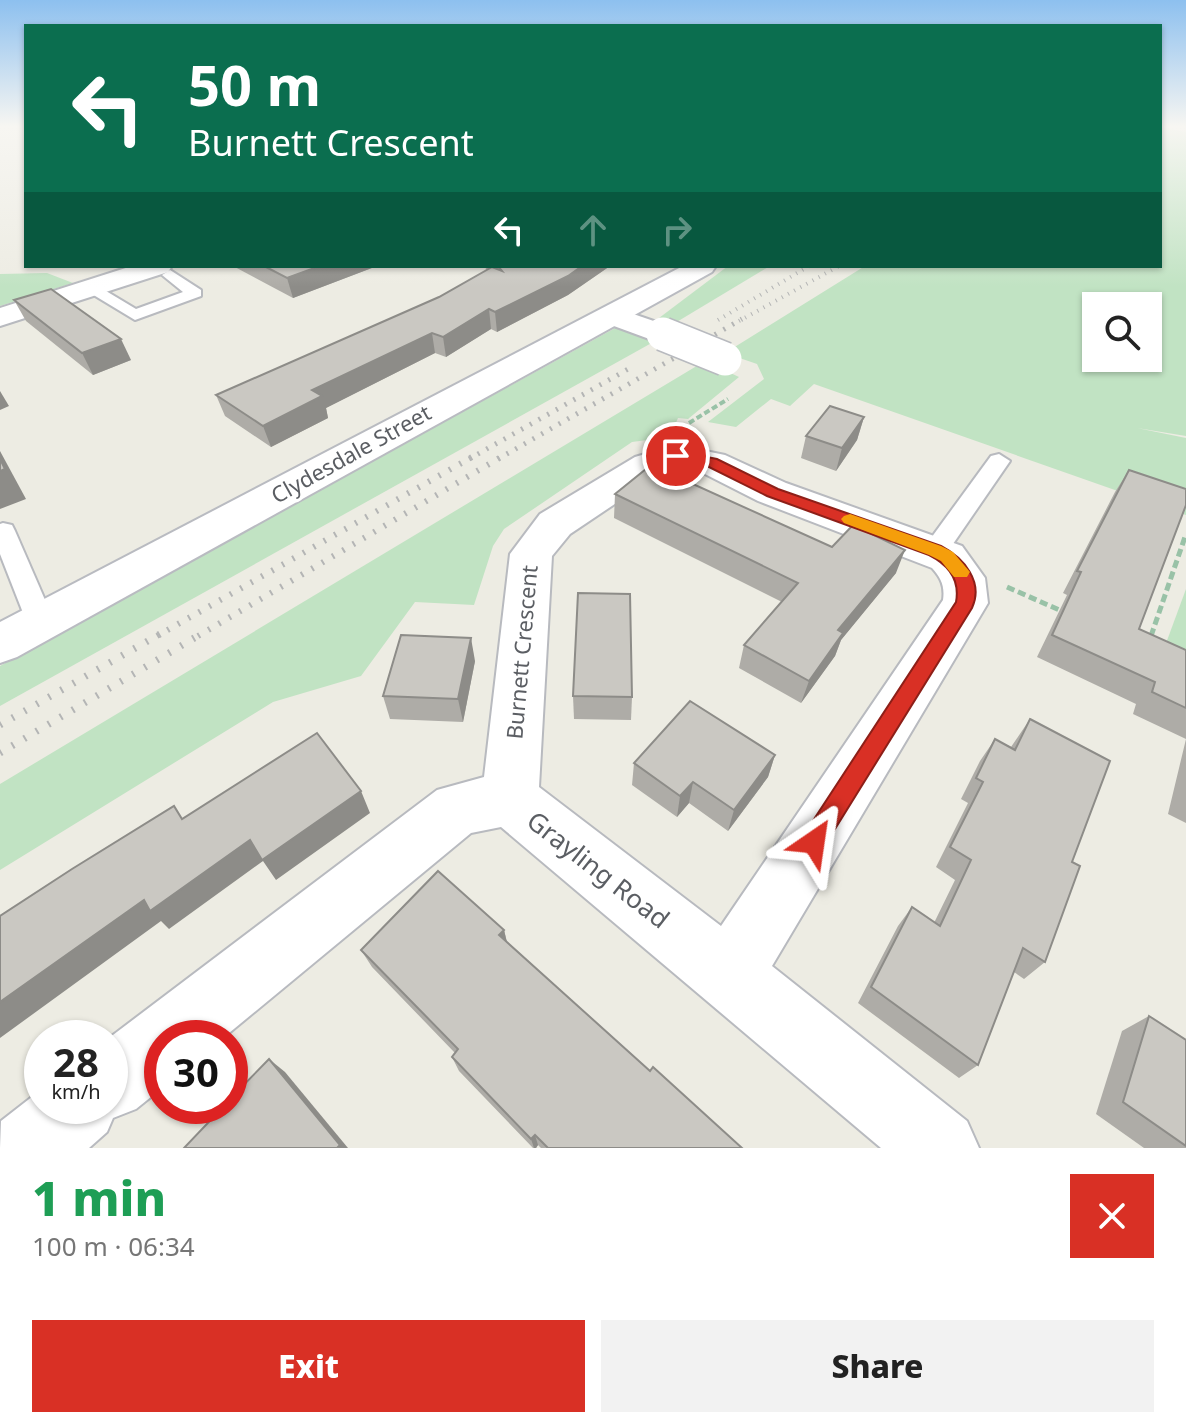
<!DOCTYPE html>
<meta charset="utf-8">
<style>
:root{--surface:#fff;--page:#f2f2f2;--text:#222;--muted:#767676;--accent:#d93025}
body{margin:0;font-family:"Noto Sans",sans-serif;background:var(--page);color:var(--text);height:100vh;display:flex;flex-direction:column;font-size:30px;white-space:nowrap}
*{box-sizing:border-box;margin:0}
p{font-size:26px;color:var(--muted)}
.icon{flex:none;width:44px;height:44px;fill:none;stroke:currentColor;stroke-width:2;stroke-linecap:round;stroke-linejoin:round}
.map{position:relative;height:1148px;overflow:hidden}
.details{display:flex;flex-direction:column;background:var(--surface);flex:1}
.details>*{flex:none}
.hud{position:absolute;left:24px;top:24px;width:1138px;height:244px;border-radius:0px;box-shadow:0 2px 6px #0004;background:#0b6e4f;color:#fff;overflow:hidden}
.controls{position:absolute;left:1082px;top:292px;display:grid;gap:16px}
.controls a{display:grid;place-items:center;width:80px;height:80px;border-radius:0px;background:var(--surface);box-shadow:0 2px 6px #0004;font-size:40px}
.speed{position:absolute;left:24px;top:1020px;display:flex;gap:16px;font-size:40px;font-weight:700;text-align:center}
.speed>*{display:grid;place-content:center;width:104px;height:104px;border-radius:50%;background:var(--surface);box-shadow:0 2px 6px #0004;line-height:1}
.speed small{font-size:20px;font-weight:400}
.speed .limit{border:12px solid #d22;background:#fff;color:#111}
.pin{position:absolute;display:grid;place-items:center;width:68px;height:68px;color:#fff;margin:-34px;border:4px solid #fff;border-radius:50%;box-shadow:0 2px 8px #0007}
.me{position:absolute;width:88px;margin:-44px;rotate:32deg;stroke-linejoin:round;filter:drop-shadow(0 0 6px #0008)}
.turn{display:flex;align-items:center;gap:28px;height:168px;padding:0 32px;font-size:36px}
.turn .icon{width:104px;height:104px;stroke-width:2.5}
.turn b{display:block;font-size:56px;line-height:68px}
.lanes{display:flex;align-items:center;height:76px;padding:0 32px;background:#0003;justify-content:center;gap:40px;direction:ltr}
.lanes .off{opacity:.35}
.round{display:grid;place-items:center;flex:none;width:84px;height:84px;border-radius:0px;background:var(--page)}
.summary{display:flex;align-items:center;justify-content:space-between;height:136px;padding:0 32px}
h1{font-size:48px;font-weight:800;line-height:60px;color:#1e9e55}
.action{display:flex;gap:16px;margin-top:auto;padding:16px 32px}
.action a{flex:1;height:92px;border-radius:0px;background:var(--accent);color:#fff;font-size:32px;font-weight:800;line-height:92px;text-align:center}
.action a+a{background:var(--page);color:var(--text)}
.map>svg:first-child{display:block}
</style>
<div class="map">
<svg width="1186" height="1148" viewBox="0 0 1186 1148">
<rect width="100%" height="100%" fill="#edece3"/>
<g fill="#c1e3c3" fill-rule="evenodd">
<path d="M 1160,127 L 1186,132 L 1186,436 L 1137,428 L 1186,438 L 1186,515 L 814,384 L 790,406 L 771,399 L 736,427 L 708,422 L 764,379 L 757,364 L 725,353 L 865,266 L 1160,266 ZM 1096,306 L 1148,306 L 1148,358 L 1096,358 Z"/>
<polygon points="728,266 770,266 675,323 659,318"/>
<polygon points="47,273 73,283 0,306 0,274"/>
<polygon points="617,327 657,340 0,706 0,666"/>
<polygon points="705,361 739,377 688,419 678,418 670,437 632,442 504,529 493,546 474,605 415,602 361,676 273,702 0,870 0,784"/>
<polygon points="1186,589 1186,655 1165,646"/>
</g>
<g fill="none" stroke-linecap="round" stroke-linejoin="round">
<g stroke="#b8babf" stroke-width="4">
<g id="service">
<polygon points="170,270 201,290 201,296 135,320 82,288 84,285 96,285 136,309 183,292 162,275"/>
<polygon points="999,454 1010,461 944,557 935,560 926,557 922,551 926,545 991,456"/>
<polygon points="3,523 12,525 15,531 55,623 51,630 41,633 31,630 27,623 0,554 0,524"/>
</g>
</g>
<g stroke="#b8babf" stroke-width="4">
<g id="minor">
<polygon points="132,266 172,266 168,272 0,326 0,308"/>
<polygon points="613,307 674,328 678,334 674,340 663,343 652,340 603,322 599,316 603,310"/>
<path d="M 676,445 L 725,455 L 786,483 L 962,546 L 985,578 L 988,603 L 772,966 L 967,1121 L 979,1148 L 881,1148 L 501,827 L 471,833 L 223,1038 L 162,1038 L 162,1088 L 136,1109 L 113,1118 L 107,1132 L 89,1148 L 0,1148 L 1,1121 L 42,1089 L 42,1106 L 110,1106 L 109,1038 L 437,790 L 484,777 L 510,554 L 540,514 L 635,457 ZM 678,468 L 701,472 L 758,501 L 932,568 C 941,578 945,586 943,600 L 721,926 L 539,787 L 552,556 L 570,534 L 661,473 Z"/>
</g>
</g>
<g stroke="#b9bbc1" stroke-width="4">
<polygon id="secondary" points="683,266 716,266 712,272 17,657 0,663 0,622"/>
</g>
<polyline stroke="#99c2a7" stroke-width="4" stroke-dasharray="6 3" stroke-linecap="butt" points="689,423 728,399"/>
<g stroke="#99c2a7" stroke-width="5" stroke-dasharray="8 4" stroke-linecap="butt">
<polyline points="1007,587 1064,612"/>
<polyline points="1151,636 1186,534"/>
</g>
<polyline stroke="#99c2a7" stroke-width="6" stroke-dasharray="10 5" stroke-linecap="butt" points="1150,639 1152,634"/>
<use href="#service" fill="#fff" fill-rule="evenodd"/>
<use href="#minor" fill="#fff" fill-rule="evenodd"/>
<use href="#secondary" fill="#fff" fill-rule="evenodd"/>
<g stroke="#b4b5b5" stroke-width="4" stroke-dasharray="1 6" stroke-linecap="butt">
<polyline points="718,320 809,266"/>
<polyline points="739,321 839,266"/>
</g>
<g stroke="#b4b5b5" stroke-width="5" stroke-dasharray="2 8" stroke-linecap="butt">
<polyline points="469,459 630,368"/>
<polyline points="498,459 742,319"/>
</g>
<g stroke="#b4b5b5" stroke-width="6" stroke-dasharray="2 10" stroke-linecap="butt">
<polyline points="157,636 472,457"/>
<polyline points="198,636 501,457"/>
</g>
<g stroke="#b4b5b5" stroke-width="7" stroke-dasharray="2 12" stroke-linecap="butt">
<polyline points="0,725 160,634"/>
<polyline points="0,753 201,634"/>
</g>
<g stroke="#b8babf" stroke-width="36" stroke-linecap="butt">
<polyline id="minor-bridge" points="663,334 725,359"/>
</g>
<use href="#minor-bridge" stroke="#fff" stroke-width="33"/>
</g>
<g fill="#aeaca7">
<polygon points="233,266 377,266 293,298"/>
<polygon points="484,266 610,266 568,295 497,332 491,329 446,357 435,353 326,408 328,418 271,447 225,416 216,395 439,297 487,270"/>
<polygon points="14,300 131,360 93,375 26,321"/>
<polygon points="864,417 857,440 836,471 801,458 806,436"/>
<polygon points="1129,470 1139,629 1186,650 1186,823 1168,814 1186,739 1133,714 1136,704 1037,657 1067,595 1063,593 1115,492"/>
<polygon points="615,494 832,547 896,573 841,640 835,656 801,703 739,668 744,645 782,602 614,518"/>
<polygon points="475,661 463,722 390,719 383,696"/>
<polygon points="573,696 632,697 631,720 574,719"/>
<polygon points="1030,719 1072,862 1045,962 1024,979 1014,972 978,1065 959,1078 858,1003 898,926 912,907 934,923 955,880 936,867 968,803 961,799 980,761 995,739 1011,747"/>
<polygon points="775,755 768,777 728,831 689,803 677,817 632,785 634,763"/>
<polygon points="504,930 507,942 650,1071 742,1148 541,1148 538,1145 536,1148 533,1148 459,1071 452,1057 455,1053 372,967 361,950"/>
<polygon points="1149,1016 1186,1040 1186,1148 1144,1148 1096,1114 1122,1031"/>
</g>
<g fill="#8d8c88">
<polygon points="320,266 377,266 293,298 287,278"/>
<polygon points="582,266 610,266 568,295 497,332 495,312"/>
<polygon points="489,309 491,329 446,357 443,337"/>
<polygon points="432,333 435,353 326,408 328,418 271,447 263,426 312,390"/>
<polygon points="121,339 131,360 93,375 82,353"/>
<polygon points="0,391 9,406 0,410"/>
<polygon points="864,417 857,440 836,471 842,448"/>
<polygon points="0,451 26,499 0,509"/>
<polygon points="905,550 896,573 841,640 835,656 801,703 809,681 838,630"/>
<polygon points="471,638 475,661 463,722 458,699"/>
<polygon points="775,755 768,777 728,831 734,810"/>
<polygon points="693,782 689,803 677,817 680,796"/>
<polygon points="361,791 370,813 276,880 263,861 169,929 161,921 0,1038 0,1002 144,900 250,840"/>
<polygon points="504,930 508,947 499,935"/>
<polygon points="269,1059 285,1072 348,1148 337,1148"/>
<polygon points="535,1135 538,1145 536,1148 534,1148 531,1139"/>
</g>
<g fill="#cac8c2" stroke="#8d8c88" stroke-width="2">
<polygon points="264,266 320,266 287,278"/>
<polygon points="498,266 582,266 568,276 495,312 489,309 443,337 432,333 312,390 322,396 263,426 216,395 439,297 492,267 502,271"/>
<polygon points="51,289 121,339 82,353 14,300"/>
<polygon points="830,406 864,417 842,448 806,436"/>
<polygon points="0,459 5,469 0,471"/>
<polygon points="651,465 832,547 853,525 905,550 838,630 843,633 809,681 744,645 798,583 615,494"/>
<polygon points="1129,470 1186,489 1186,505 1139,629 1186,650 1186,708 1152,692 1155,682 1052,635 1081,572 1077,571"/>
<polygon points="578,593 630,594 632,697 573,696"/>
<polygon points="401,635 471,638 458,699 383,696"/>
<polygon points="690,701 775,755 734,810 693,782 680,796 634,763"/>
<polygon points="1030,719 1110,761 1072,862 1080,866 1045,962 1023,948 978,1065 871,987 912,907 940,926 971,860 950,847 983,782 976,778 995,739 1015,750"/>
<polygon points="317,733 361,791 262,860 250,840 150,911 144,900 0,1002 0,916 72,869 174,806 182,819"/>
<polygon points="438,871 504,930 499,935 650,1071 653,1067 742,1148 548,1148 535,1135 531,1139 452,1057 458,1049 361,950"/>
<polygon points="1149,1016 1186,1040 1186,1146 1123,1102"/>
<polygon points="269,1059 340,1145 337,1148 184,1148 224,1106 230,1106 230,1099"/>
</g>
<linearGradient id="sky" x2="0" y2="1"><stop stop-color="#8dc0ef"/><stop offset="0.44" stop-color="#f7f6f2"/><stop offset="1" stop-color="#f7f6f2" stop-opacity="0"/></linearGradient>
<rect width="1186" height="287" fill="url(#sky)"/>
<path fill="#d93025" stroke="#8d1f18" stroke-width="2" d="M 676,451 L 717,459 L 778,489 L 941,546 C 964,558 984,582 972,608 L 822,850 L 814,853 L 805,850 L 801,842 L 805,833 L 956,602 C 960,580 949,565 929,555 L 767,496 L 707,466 L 671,459 L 669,456 Z"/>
<polygon fill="#f59e0b" points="850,514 941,546 953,552 970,572 967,577 954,577 941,561 929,555 844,523 841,519 844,516"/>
<g text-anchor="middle" stroke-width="6" stroke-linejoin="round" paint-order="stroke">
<g font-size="22" fill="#5b5e63" stroke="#fff">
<text transform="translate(351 454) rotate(-29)" y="8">Clydesdale Street</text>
<text transform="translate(522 652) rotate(-85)" y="8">Burnett Crescent</text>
</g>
<g font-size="26" fill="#5b5e63" stroke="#fff">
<text transform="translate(598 870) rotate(38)" y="9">Grayling Road</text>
</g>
</g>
</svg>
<div class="controls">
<a><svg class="icon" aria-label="search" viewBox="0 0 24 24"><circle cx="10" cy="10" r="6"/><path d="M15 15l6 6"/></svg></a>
</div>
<div class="speed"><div>28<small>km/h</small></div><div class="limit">30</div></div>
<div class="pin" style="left:676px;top:456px;background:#d93025"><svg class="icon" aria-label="arrive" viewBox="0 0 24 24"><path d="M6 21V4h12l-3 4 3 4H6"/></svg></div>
<svg class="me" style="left:814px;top:842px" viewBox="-20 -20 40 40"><path d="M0-17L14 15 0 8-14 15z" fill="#d93025" stroke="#fff" stroke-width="4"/></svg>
<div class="hud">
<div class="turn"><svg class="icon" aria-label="left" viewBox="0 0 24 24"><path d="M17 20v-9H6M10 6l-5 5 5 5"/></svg><div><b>50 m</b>Burnett Crescent</div></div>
<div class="lanes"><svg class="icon" aria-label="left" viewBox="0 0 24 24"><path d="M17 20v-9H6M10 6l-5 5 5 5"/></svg><svg class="icon off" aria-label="ahead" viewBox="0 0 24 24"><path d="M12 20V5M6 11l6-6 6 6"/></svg><svg class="icon off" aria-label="right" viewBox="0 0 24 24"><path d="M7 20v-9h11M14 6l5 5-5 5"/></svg></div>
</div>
</div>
<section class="details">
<div class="summary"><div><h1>1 min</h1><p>100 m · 06:34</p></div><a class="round" style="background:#d93025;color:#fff"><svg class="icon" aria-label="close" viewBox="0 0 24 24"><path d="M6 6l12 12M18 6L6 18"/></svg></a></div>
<div class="action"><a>Exit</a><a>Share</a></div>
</section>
